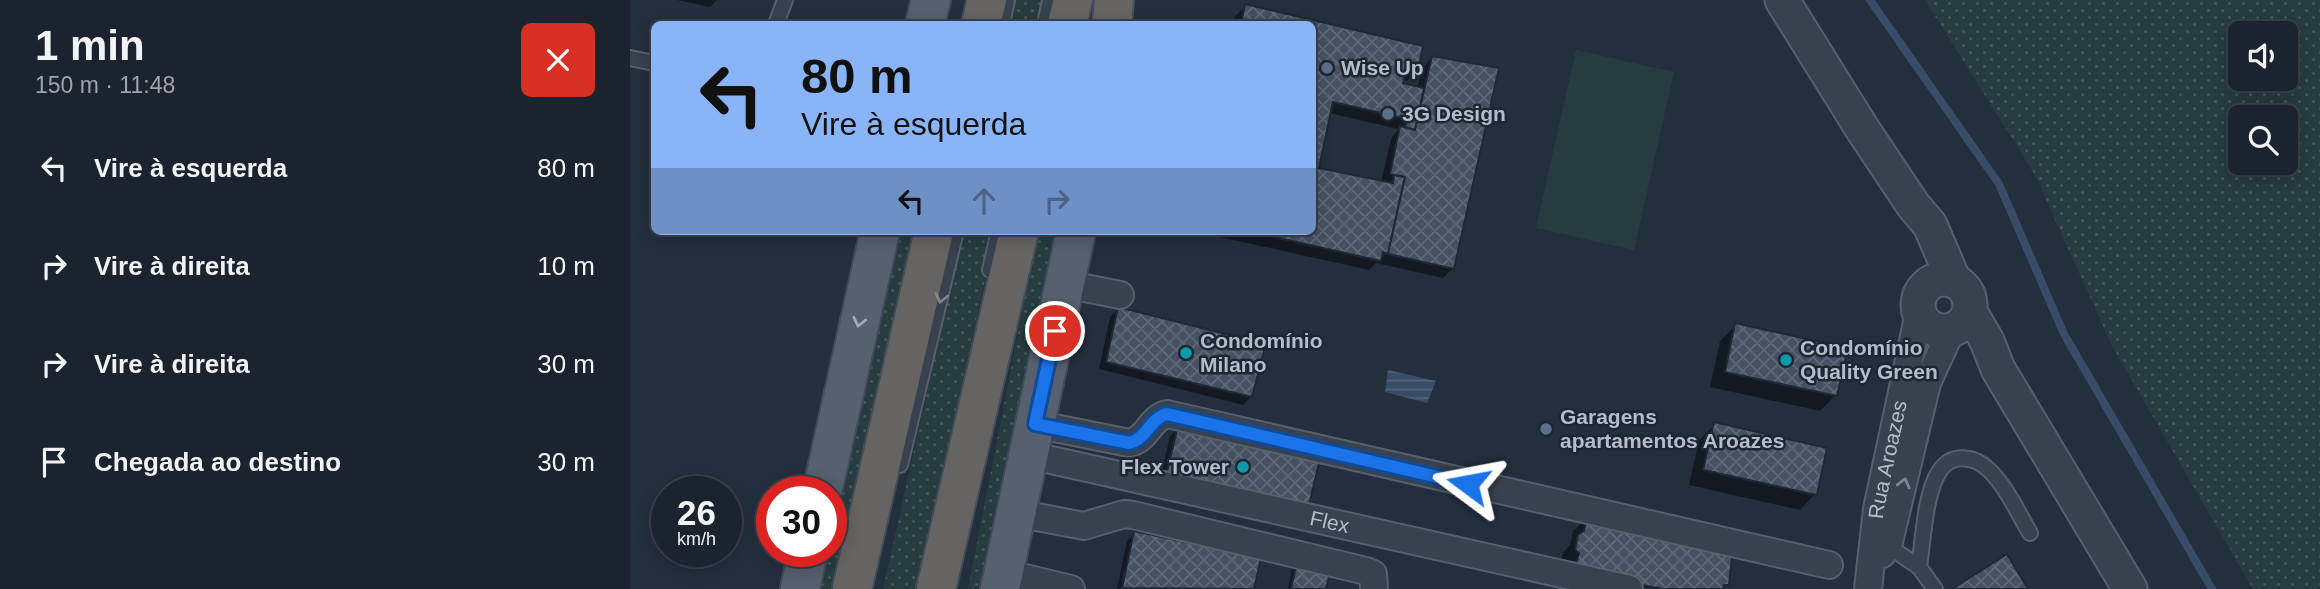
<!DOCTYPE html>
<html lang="pt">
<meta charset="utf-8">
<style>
:root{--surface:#1b232e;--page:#242b36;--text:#f1f3f6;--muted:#a0a4aa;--line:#39404a}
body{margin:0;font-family:Helvetica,sans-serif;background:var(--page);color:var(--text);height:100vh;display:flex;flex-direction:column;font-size:26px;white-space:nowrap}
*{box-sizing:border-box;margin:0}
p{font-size:23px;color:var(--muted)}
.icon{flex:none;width:38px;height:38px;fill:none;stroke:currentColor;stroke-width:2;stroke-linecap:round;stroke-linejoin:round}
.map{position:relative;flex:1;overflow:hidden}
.side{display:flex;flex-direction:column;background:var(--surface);width:630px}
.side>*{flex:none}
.hud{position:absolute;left:21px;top:21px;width:665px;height:214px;border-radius:10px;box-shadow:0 4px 18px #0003,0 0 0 2px var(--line);background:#8ab4f8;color:#111;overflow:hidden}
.fabs{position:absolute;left:1598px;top:21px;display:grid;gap:14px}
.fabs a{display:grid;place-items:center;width:70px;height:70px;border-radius:10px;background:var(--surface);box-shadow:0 4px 18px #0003,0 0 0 2px var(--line);font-size:35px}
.speed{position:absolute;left:21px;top:476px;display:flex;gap:14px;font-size:35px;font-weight:700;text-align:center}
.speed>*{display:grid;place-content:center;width:91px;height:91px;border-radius:50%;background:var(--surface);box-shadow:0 4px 18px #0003,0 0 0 2px var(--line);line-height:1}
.speed small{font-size:18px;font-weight:400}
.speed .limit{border:10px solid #d22;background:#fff;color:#111}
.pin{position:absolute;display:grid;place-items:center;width:60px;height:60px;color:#fff;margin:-30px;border:4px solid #fff;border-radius:50%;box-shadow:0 2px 7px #0007}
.me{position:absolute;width:77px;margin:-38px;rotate:283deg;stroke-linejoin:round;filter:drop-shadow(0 0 5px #0008)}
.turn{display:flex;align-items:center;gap:24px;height:147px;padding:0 35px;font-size:32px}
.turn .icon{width:91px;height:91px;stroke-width:2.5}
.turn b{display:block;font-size:49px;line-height:60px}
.lanes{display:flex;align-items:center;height:66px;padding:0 35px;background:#0003;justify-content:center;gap:35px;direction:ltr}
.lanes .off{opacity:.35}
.round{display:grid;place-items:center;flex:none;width:74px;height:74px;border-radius:10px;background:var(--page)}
.head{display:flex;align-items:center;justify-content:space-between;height:119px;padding:0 35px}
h1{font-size:42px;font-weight:700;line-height:52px}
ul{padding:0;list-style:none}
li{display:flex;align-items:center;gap:21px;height:98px;padding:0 35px}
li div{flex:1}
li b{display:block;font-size:26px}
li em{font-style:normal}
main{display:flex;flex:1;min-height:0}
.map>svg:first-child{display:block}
</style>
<main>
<section class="side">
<div class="head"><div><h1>1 min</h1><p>150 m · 11:48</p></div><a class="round" style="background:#d93025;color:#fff"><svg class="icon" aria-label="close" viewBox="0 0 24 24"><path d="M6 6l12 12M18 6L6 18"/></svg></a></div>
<ul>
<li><svg class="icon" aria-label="left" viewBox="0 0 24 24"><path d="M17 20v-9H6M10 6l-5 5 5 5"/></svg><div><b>Vire à esquerda</b></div><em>80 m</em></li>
<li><svg class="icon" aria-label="right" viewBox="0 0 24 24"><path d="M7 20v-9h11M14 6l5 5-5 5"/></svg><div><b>Vire à direita</b></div><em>10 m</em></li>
<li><svg class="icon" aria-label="right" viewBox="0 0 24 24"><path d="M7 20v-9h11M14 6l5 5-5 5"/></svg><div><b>Vire à direita</b></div><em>30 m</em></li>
<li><svg class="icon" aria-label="arrive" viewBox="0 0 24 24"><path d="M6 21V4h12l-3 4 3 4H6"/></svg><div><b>Chegada ao destino</b></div><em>30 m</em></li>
</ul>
</section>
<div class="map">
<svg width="1690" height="589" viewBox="0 0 1690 589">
<defs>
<pattern id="grass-dots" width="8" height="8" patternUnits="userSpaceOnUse" patternTransform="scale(1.75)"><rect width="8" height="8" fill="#263c3f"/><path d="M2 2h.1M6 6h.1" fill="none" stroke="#435659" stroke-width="1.8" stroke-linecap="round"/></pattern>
<pattern id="water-rules" width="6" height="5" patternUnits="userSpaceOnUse" patternTransform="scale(1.75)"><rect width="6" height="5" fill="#394c67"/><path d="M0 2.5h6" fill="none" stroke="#53647b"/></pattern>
<pattern id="building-cross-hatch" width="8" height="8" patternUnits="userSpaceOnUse" patternTransform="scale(1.75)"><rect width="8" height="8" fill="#455162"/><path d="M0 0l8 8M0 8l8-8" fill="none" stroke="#5d6877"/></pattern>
</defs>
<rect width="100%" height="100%" fill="#242f3e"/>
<g fill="url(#grass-dots)" fill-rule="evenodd">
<polygon points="385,0 418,0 412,24 380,24"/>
<path d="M 1295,0 L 1690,0 L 1690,589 L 1623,589 L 1483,348 L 1405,175 ZM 1656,33 L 1656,79 L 1610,79 L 1610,33 ZM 1610,117 L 1656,117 L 1656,163 L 1610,163 Z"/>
<polygon points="269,231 292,231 212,589 189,589 198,551 201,551 201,535"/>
<polygon points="333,231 366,231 286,589 253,589"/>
<polygon points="408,231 426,231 356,589 338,589"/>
</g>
<polygon fill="#263c3f" points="946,50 1044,72 1004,250 906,228"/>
<polygon fill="url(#water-rules)" points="758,370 806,381 797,403 755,392"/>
<g fill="#0007" fill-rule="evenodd">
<polygon points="47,0 87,0 80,7"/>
<path d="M 616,6 L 791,47 L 787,71 L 777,81 L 772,80 L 771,85 L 787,89 L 792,68 L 802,58 L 823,268 L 813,278 L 746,263 L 739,270 L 563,231 L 682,231 L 682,24 L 604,24 L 605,16 ZM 699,113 L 768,129 L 761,139 L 751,183 L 687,169 Z"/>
<polygon points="488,309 621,397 613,405 469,369 480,317"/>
<polygon points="1106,325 1205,396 1190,411 1080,387 1090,341"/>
<polygon points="1085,424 1185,494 1170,510 1059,485 1069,440"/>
<polygon points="548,428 688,460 529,484 540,436"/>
<polygon points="959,516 1097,582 1091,589 929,587 934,569 930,566 933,552 940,545 943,531"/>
<polygon points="505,533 629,559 623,589 487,589 497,541"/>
<polygon points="668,564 694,589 658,589 662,569"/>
</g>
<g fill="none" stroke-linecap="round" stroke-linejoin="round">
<polyline stroke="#394c67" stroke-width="8" points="1240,0 1369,184 1434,334 1582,589"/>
</g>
<g fill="url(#building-cross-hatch)" stroke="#1f2835" stroke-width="2">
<polygon points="615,4 793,46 788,72 776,69 773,83 794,88 785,130 775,127 777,119 703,102 689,168 763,183 764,175 775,177 758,254 753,252 751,261 617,231 682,231 682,24 611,24"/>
<polygon points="802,56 869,68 824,269 758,254 775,177 760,174 770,126 785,130"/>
<polygon points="488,307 636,344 622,397 476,362"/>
<polygon points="1105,323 1218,348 1207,396 1095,372"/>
<polygon points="1084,422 1197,448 1187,495 1073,470"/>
<polygon points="548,426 690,459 678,509 536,476"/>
<polygon points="958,514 1103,547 1099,585 1094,585 1093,589 1033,589 944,572 949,553 945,550 948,535 954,531"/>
<polygon points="504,531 631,558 624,589 492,588"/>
<polygon points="1377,554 1398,589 1322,589"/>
<polygon points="667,562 701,569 696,589 661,589"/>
</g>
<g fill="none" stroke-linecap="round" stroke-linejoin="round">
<g stroke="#565f6c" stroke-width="18">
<g id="service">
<polyline points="146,24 155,0"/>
<polyline points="372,24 377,0"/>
<polyline points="415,24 420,0"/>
<polyline points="0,58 24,63"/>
<polyline points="360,270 369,231"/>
<polyline points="270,465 326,231"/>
<polyline points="1258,546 1289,567"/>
<path d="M 1305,589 L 1289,567 C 1293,541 1295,493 1309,472 C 1321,452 1345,456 1359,470 C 1376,486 1388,513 1400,533"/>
</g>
</g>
<g stroke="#565f6c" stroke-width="30">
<g id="minor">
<polyline points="435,284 490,295"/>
<path d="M 405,424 L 499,443 C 517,440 520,418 537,414 L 1199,565"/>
<path id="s1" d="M 399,455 L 999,589"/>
<polyline points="386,513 454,526 494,514 503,515 736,571 743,574 744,589"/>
<polyline points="1252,554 1258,546 1297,383 1321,331"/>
<polyline points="374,573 441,589"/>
<path id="s2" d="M 1238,589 L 1247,509 L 1289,313"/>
</g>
</g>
<g stroke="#565f6c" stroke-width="37">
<g id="tertiary">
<polyline points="1152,0 1233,130 1283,205 1300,225 1324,281"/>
<circle cx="1314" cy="305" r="26"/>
<polyline points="1340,312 1357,341 1368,369 1500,589"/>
</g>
</g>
<g stroke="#414a57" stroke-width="42">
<g id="primary">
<polyline points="295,24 301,0"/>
<polyline points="192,492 250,231"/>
<polyline points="170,589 178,551"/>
<polyline points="370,589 446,231"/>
</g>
</g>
<g stroke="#434c59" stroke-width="42">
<g id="trunk">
<polyline points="351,24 357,0"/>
<polyline points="437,24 443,0"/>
<polyline points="482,24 484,0"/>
<polyline points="222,589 304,231"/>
<polyline points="306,589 389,231"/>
</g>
</g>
<use href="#service" stroke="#38414e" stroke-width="14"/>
<use href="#minor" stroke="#38414e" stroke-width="26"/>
<use href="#tertiary" stroke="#38414e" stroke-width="33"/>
<use href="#primary" stroke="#56606e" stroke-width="38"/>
<use href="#trunk" stroke="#656462" stroke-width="38"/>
</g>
<defs><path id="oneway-chevron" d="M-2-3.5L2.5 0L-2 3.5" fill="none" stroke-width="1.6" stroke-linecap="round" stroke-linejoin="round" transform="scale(1.75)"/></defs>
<g stroke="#7c8592">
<use href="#oneway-chevron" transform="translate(311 298) rotate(103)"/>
<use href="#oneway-chevron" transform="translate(1274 483) rotate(-76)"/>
</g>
<use stroke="#a1aab7" href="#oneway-chevron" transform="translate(229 322) rotate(103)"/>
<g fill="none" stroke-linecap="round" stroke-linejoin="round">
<g stroke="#114b97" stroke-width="18">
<path id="route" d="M 425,331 L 405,424 L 499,443 C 517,439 520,418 537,414 L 838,484"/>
</g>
<use href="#route" stroke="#1a73e8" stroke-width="12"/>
</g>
<g fill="#5c6f8a" stroke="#1d2633" stroke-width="2.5">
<circle cx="697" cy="68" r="7"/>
<circle cx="758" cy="114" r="7"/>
<circle cx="916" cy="429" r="7"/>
</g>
<g fill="#0f9aa8" stroke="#1d2633" stroke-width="2.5">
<circle cx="556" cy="353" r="7"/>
<circle cx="1156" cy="360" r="7"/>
<circle cx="613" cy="467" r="7"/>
</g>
<g text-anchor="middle" stroke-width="5" stroke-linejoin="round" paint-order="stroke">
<g font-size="21" font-weight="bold" fill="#b4bcc9" stroke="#1d2633" text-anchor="start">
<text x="711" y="75">Wise Up</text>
<text x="772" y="121">3G Design</text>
<text x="570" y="348">Condomínio<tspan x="570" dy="24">Milano</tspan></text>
<text x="1170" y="355">Condomínio<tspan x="1170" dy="24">Quality Green</tspan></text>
<text x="930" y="424">Garagens<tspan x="930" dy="24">apartamentos Aroazes</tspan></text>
<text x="599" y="474" text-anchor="end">Flex Tower</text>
</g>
<g font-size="21" fill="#b4bcc9" stroke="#1d2633">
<text dy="7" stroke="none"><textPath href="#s2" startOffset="131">Rua Aroazes</textPath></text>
<text dy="7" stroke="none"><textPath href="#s1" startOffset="308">Flex</textPath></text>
</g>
</g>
</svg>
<div class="fabs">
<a><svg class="icon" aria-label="sound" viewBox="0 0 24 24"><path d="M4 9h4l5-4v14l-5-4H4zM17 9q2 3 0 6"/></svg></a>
<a><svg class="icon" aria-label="search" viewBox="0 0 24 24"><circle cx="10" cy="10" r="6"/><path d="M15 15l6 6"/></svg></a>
</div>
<div class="speed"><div>26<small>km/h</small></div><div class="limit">30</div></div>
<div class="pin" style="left:425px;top:331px;background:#d93025"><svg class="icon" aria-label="arrive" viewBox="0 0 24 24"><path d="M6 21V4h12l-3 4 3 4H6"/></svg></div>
<svg class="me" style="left:838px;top:484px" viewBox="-20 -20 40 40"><path d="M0-17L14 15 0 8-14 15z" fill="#1a73e8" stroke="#fff" stroke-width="4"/></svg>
<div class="hud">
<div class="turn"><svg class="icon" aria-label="left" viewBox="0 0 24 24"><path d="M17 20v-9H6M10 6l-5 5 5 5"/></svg><div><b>80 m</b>Vire à esquerda</div></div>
<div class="lanes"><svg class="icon" aria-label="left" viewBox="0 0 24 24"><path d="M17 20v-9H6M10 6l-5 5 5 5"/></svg><svg class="icon off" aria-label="ahead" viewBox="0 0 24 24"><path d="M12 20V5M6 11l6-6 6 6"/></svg><svg class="icon off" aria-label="right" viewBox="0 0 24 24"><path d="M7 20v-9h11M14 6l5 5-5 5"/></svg></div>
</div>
</div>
</main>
